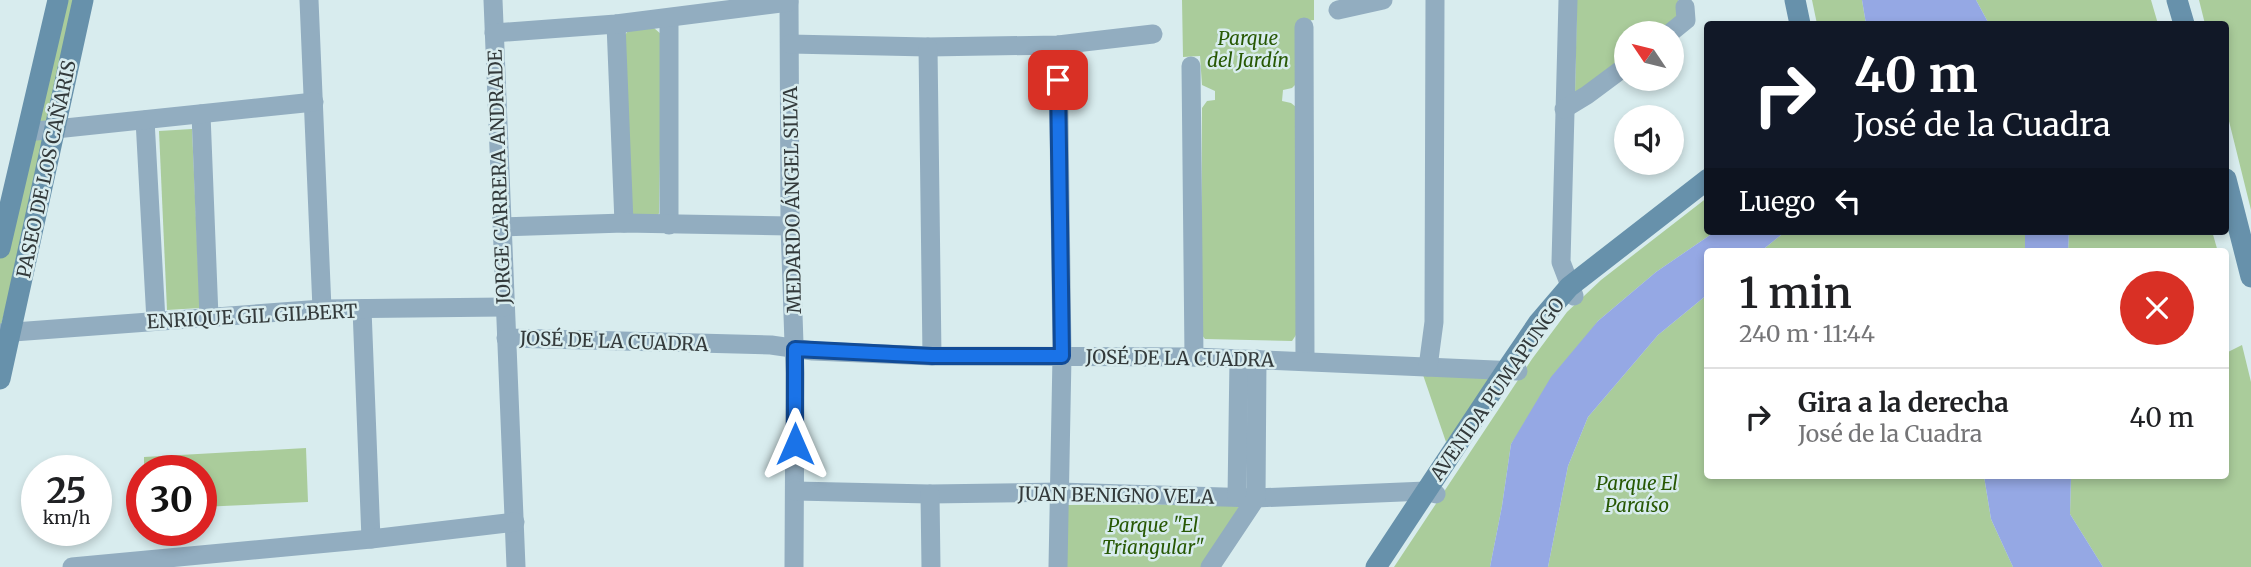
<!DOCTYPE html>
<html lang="es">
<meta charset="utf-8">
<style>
:root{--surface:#fff;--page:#f2f2f2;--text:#202124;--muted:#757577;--line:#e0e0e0}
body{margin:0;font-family:Merriweather,serif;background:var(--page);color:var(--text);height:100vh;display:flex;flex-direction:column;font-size:26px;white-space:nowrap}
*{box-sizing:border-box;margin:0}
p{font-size:23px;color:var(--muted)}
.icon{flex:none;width:38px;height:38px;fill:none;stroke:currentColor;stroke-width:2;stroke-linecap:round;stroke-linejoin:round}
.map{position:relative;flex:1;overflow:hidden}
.panel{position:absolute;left:1704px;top:248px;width:525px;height:231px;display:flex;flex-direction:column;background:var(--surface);border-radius:7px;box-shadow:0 4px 10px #0003}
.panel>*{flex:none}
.guide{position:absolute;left:1704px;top:21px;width:525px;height:214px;border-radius:7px;box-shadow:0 4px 10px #0003;background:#111827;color:#fff;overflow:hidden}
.needle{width:46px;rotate:305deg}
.tools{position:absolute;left:1614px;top:21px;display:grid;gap:14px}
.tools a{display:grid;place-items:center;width:70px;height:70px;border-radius:50%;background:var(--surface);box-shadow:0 4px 10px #0003;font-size:35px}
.speed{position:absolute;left:21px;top:455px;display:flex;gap:14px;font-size:35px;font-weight:700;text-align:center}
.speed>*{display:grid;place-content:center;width:91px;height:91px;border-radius:50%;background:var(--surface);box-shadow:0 4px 10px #0003;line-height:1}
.speed small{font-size:18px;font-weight:400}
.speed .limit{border:10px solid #d22;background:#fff;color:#111}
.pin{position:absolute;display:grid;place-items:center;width:60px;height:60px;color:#fff;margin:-30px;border-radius:14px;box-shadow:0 4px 10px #0006}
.me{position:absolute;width:77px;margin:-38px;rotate:0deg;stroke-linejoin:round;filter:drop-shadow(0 0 5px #0008)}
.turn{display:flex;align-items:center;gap:24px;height:147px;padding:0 35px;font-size:32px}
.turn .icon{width:91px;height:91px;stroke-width:2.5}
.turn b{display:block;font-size:49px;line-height:60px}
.then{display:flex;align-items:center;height:66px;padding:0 35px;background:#0003;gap:14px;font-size:26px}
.round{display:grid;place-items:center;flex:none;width:74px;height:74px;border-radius:37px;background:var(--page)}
.summary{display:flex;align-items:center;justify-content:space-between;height:119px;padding:0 35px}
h1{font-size:42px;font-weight:600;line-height:52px}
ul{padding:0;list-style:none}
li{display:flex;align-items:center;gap:21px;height:98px;padding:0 35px;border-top:2px solid var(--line)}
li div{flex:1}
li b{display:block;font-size:26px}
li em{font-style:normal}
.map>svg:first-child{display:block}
</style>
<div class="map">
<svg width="2251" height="567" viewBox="0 0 2251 567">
<rect width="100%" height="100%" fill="#d8ecee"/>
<g fill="#aacc9b">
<polygon points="62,0 81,0 52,127 31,129"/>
<polygon points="1182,0 1314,0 1314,20 1296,22 1296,84 1292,88 1283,90 1282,101 1291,103 1296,107 1296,335 1292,341 1205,339 1201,334 1202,108 1207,101 1215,100 1215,91 1202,85 1200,56 1183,57"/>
<polygon points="1577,0 1678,0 1682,19 1661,33 1626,33 1626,58 1575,95"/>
<polygon points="1812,0 1862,0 1866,24 1817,24"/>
<polygon points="1976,0 2151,0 2158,24 1989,24"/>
<polygon points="2199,0 2251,0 2251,210 2226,109 2226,24 2205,24"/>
<polygon points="654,28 662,35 659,213 658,216 632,215 625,35 628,31"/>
<polygon points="192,129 200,308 167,310 159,131"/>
<polygon points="52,133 0,329 0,258 30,135"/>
<polygon points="1708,197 1708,231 1716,231 1656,272 1598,321 1511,444 1502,506 1490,567 1394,567 1532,359 1567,312 1601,280"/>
<polygon points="1786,231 2025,231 2025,252 1760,252"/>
<polygon points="2069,231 2212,231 2218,252 2068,252"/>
<polygon points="1708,294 1708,476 1984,476 1991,519 2013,567 1548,567 1568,466 1588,417 1658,335"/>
<polygon points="2242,345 2251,382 2251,567 2103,567 2070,514 2071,476 2226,476 2226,353"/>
<polygon points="1421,369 1489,375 1486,389 1446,442"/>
<polygon points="306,448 308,502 201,507 201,471 144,471 144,457"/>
<polygon points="1241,504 1201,567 1064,567 1066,505"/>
</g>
<g fill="#95a8e4">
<polygon points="1862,0 1976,0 1989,24 1866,24"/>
<polygon points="1716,231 1786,231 1760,252 1708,252 1708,294 1658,335 1588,417 1568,466 1548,567 1490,567 1502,506 1511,444 1551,377 1598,321 1656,272"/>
<polygon points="2025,231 2069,231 2068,252 2025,252"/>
<polygon points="1984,476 2071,476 2070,514 2103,567 2013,567 1991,519"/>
</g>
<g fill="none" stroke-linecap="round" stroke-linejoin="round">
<g stroke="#92adc0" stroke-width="19">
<polyline points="309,0 322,309"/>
<polyline points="493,0 516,567"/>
<polyline points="789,0 790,226 795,373 794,567"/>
<polyline points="1568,0 1561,262 1574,296"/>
<polyline points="1338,10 1383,0"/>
<polyline points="669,18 669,225"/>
<polyline points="616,24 624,223"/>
<polyline points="1304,27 1305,361"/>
<polyline points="494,33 616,24 789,2"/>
<polyline points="1670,33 1686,20 1685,7"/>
<polyline points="790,44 928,47 1058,45 1153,34"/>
<polyline points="1058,45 1062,356 1058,567"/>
<polyline points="928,47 932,356"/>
<polyline points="1191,66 1194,357"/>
<polyline points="1564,109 1587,95 1626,66"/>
<polyline points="201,114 209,317"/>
<polyline points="145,120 156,321"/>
<polyline points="27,132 314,102"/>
<polyline points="503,227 624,223 790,226"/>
<polyline points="362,309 371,539"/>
<polyline points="0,333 322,309 504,307"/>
<polyline points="506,338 771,345 813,351 932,356 1194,357 1518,371"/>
<polyline points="1428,367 1434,322 1435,0"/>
<polyline points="795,491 930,494 1059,492 1256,498 1426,491 1436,494"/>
<polyline points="930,494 931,567"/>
<polyline points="1237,497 1239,359"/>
<polyline points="72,567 371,539 515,522"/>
<polyline points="1210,567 1256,498 1257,359"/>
</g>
<g stroke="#6791ab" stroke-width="21">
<polyline points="1795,0 1800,24"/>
<polyline points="2177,0 2184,24"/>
<polyline points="2226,179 2251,277"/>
<polyline points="0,248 58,0"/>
<polyline points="0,379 83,0"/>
<polyline points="1376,567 1507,369 1539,322 1569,287 1708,179"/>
</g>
</g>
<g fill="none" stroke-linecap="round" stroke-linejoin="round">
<g stroke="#114b97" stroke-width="18">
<polyline id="route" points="795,444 795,349 932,356 1062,356 1058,80"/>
</g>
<use href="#route" stroke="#1a73e8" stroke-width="12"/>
</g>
<g text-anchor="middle" stroke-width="5" stroke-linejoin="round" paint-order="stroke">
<g font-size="19" font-style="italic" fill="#275804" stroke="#d8ecee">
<text x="1248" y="45">Parque<tspan x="1248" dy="22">del Jardín</tspan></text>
<text x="1637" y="490">Parque El<tspan x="1637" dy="22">Paraíso</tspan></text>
<text x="1153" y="532">Parque "El<tspan x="1153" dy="22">Triangular"</tspan></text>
</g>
<g font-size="19" fill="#333a3b" stroke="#d8ecee">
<text transform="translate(46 169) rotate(-78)" y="7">PASEO DE LOS CAÑARIS</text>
<text transform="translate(499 177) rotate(-92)" y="7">JORGE CARRERA ANDRADE</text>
<text transform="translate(792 200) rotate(-91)" y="7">MEDARDO ÁNGEL SILVA</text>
<text transform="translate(252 316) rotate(-3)" y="7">ENRIQUE GIL GILBERT</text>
<text transform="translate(614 341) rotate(2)" y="7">JOSÉ DE LA CUADRA</text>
<text transform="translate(1180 358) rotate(1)" y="7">JOSÉ DE LA CUADRA</text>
<text transform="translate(1497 389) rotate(-55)" y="7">AVENIDA PUMAPUNGO</text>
<text transform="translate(1116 495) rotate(1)" y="7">JUAN BENIGNO VELA</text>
</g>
</g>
</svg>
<div class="tools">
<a><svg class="needle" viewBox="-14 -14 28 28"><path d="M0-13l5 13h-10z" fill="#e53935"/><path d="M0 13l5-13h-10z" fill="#757577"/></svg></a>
<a><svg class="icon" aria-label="sound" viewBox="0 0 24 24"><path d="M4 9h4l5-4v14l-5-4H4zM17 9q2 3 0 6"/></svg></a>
</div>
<div class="speed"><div>25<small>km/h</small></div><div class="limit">30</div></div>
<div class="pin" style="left:1058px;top:80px;background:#d93025"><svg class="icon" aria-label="arrive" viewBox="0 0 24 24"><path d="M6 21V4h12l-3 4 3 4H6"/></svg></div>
<svg class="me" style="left:795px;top:444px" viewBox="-20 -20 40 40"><path d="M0-17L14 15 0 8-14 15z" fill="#1a73e8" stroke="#fff" stroke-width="4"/></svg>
<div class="guide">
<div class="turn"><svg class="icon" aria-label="right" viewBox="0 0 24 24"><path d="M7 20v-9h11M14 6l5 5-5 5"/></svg><div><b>40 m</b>José de la Cuadra</div></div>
<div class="then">Luego<svg class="icon" aria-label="left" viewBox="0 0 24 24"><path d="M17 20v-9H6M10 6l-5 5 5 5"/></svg></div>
</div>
<section class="panel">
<div class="summary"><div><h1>1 min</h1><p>240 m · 11:44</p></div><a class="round" style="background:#d93025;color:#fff"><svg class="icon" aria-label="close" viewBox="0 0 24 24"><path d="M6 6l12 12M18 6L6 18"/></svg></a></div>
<ul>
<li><svg class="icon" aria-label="right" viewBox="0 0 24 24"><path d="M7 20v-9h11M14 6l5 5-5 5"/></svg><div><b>Gira a la derecha</b><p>José de la Cuadra</p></div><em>40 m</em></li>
</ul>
</section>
</div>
